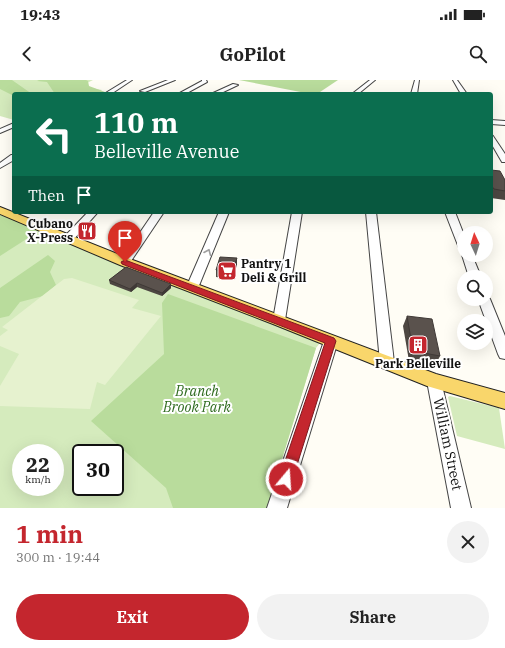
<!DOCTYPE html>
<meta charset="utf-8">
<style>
:root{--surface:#fff;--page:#f2f2f2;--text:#222;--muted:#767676;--accent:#c4262e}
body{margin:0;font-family:"IBM Plex Serif",serif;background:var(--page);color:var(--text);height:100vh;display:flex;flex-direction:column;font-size:15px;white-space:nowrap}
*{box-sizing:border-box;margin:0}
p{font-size:13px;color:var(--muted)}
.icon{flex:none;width:22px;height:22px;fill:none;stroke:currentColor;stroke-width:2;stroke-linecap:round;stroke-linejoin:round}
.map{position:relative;height:428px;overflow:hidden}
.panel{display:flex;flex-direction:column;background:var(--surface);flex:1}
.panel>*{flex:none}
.banner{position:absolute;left:12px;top:12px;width:481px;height:122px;border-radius:4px;box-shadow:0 4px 16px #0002;background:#0b6e4f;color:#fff;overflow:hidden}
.needle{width:26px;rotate:356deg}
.controls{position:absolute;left:457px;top:146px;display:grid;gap:8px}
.controls a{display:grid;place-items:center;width:36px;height:36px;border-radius:50%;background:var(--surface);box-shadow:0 4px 16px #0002;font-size:20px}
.speed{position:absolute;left:12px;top:364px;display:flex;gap:8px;font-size:20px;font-weight:700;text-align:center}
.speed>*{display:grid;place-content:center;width:52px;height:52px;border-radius:50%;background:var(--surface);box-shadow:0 4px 16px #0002;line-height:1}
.speed small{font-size:10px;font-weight:400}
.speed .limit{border:2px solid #111;border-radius:6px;background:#fff;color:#111}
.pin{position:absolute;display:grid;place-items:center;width:34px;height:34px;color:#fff;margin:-41px -17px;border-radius:50% 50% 50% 0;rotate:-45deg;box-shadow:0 0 4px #0007}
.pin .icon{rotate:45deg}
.me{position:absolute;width:44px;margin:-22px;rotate:18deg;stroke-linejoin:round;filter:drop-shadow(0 0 3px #0008)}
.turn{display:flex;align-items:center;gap:14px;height:84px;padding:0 16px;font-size:18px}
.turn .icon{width:52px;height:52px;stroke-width:2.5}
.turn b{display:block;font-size:28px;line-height:34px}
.then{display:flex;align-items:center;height:38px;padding:0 16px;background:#0003;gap:8px;font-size:15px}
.round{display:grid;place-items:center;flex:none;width:42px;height:42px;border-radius:21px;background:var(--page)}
.head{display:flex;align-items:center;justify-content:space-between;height:68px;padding:0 16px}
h1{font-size:24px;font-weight:800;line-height:30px;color:var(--accent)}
.primary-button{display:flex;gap:8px;margin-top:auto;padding:8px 16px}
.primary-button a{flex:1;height:46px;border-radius:24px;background:var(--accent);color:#fff;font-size:16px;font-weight:800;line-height:46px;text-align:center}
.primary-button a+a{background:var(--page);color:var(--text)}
.status{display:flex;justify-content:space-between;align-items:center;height:28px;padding:0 20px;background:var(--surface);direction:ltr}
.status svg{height:11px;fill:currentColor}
header{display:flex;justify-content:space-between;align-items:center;height:52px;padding:0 16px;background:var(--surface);font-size:18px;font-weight:800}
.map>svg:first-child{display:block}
</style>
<div class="status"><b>19:43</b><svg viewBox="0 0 49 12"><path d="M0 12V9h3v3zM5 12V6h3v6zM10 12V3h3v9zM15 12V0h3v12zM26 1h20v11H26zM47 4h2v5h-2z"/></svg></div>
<header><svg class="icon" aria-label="back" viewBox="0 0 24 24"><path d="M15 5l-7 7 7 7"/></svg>GoPilot<svg class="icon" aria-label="search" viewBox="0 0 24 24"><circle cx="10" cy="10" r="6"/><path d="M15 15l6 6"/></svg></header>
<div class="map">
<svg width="505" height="428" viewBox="0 0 505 428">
<rect width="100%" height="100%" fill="#fffdf5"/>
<g fill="#d5ebbd" fill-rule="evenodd">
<polygon points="0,0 93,0 81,6 102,10 96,14 14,14 14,40 0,36"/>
<path d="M 0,135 L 39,149 L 134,190 L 320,263 L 316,268 L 267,428 L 0,428 ZM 21,373 L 55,373 L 55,407 L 21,407 ZM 81,373 L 115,373 L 115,407 L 81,407 Z"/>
<polygon points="450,316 499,328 505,369 457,356 448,317"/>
</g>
<g fill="#b9dc9c">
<polygon points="0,0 12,0 32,14 14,14 14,16 0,9"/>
<polygon points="39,0 86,0 88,1 89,6 105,12 102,14 55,14 47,2 37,1"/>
<polygon points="239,0 338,0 317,14 311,14"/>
<polygon points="0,135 39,149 28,158 0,176"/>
<polygon points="48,175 55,181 50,192 56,205 43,216 20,222 9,236 0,238 0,208"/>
<polygon points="168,214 316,268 267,428 173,428 166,408 91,341 164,274 162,223"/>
</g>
<polygon fill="#e6f2cf" points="72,198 139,220 132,228 161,236 105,305 97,302 90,329 0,326 0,306 19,274 0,266 0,256 8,250 2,247 64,199"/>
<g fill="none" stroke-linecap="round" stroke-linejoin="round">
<g stroke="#444" stroke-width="2">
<g id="minor">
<polygon points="127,0 132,0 111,14 104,14"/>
<polygon points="168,0 175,0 145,12 140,11"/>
<polygon points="202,0 206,0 207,2 185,14 178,14 202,1"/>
<polygon points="370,0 375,0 358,14 352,14"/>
<polygon points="415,0 419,0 417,14 411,14"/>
<polygon points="453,0 457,0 467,14 461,14"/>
<polygon points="233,4 238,5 219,14 211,14"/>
<polygon points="491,40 505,41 505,45 491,44"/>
<polygon points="14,43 14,47 0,53 0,49"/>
<polygon points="491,55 493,56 505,74 505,82 502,82 491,63"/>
<polygon points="11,75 14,75 14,80 0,88 0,83"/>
<polygon points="88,132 98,132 73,160 65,160 64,158 65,156"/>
<polygon points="154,132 164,132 129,184 121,184 120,182"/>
<polygon points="219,132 229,132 198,208 196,211 188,211 186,208"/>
<polygon points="292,132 302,132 285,240 284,243 279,245 274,243 273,240"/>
<polygon points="366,132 376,132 394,282 392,286 387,288 382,286 380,282"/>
<polygon points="445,132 455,132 464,155 464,171 459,168"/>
<polygon points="464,173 464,175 472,175 481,197 469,197 462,175"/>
<polygon points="486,215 490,219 505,256 505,279 500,278 498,274 478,219 486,219"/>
<polygon points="331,256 336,257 338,261 287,428 267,428 324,261 326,257"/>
<polygon points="434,295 439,297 441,301 471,428 451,428 427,301 429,297"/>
</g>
</g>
<g stroke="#222" stroke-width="2">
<polygon id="major" points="0,127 130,179 436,294 505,313 505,329 427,306 273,244 120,185 0,134"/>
</g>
<use href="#minor" fill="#fff" fill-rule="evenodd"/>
<use href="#major" fill="#f9d66b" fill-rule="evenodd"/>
</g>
<g fill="#4d4742">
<polygon points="491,90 505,100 505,120 491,118"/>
<polygon points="237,178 237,185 232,199 216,197 216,190"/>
<polygon points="126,187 171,208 162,216 137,207 131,212 110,204 109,200"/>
<polygon points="407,236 440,276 435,286 409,281 403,246"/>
</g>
<g fill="#3f3936">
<polygon points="237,178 237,185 232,199 232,192"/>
<polygon points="137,203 137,207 131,212 130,209"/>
<polygon points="171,204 171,208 162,216 162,213"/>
</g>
<g fill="#5a524d" stroke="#3f3936">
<polygon points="491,90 500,91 505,100 505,111 494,109 491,105"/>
<polygon points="220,177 237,178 232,192 216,190"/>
<polygon points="126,187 171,204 162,213 137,203 130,209 109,200"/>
<polygon points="407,236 432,239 440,276 413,271"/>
</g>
<defs><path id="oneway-chevron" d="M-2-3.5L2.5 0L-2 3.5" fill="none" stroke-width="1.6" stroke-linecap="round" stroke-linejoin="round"/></defs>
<use stroke="#a0a0a0" href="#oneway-chevron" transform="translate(208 172) rotate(-67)"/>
<polygon fill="#c4262e" stroke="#7f191e" points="125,180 334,258 336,261 291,404 286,406 281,404 279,399 325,263 122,184 121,182"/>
<defs>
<g id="restaurant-square" transform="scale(1)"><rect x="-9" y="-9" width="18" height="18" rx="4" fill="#c4262e" stroke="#fff"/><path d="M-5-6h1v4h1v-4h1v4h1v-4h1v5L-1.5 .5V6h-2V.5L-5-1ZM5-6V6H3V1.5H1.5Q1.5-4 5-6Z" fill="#fff"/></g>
<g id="supermarket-square" transform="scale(1)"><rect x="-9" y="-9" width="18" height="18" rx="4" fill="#c4262e" stroke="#fff"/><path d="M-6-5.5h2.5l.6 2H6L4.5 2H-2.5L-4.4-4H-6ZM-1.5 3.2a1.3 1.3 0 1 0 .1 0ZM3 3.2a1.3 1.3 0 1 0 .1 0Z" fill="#fff"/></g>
<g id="building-square" transform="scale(1)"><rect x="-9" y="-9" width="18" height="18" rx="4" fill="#c4262e" stroke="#fff"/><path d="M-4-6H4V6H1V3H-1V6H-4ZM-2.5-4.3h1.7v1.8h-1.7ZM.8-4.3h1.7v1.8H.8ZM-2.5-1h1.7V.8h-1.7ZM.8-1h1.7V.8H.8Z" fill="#fff"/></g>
</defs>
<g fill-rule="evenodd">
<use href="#restaurant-square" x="87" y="151"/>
<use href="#supermarket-square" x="227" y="191"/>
<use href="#building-square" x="418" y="265"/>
</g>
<g text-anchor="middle" stroke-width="4" stroke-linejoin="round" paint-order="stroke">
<g font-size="12" font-weight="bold" fill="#111" stroke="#fff" text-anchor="end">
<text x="73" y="148">Cubano<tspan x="73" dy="14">X-Press</tspan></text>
<text x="241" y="188" text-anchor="start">Pantry 1<tspan x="241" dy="14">Deli &amp; Grill</tspan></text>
<text x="418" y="288" text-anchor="middle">Park Belleville</text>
</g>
<g font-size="14" font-style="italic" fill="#2f6b1f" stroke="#fff">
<text x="197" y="316">Branch<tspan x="197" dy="16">Brook Park</tspan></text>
</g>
<g font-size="14" fill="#111" stroke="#fff">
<text transform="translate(448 364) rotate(78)" y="5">William Street</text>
</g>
</g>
</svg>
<div class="controls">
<a><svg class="needle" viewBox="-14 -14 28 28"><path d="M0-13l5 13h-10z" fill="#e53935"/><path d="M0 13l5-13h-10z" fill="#767676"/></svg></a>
<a><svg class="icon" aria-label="search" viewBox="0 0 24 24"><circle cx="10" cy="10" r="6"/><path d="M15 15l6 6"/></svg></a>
<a><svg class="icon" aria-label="layers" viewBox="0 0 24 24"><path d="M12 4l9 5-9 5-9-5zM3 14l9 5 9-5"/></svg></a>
</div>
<div class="speed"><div>22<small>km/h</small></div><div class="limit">30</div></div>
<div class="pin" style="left:125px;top:182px;background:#d93025"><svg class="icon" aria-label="arrive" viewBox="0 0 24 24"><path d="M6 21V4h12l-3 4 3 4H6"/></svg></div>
<svg class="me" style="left:286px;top:399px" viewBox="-20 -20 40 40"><circle r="17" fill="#c4262e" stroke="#fff" stroke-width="3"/><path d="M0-11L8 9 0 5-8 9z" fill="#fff"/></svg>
<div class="banner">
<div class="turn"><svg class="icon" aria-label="left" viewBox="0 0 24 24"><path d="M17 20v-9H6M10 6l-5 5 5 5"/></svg><div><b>110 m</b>Belleville Avenue</div></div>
<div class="then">Then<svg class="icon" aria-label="arrive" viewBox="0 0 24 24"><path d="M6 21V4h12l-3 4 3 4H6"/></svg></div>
</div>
</div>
<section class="panel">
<div class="head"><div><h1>1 min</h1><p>300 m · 19:44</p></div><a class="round"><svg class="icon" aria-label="close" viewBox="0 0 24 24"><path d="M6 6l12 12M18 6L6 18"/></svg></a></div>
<div class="primary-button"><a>Exit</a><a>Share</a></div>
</section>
